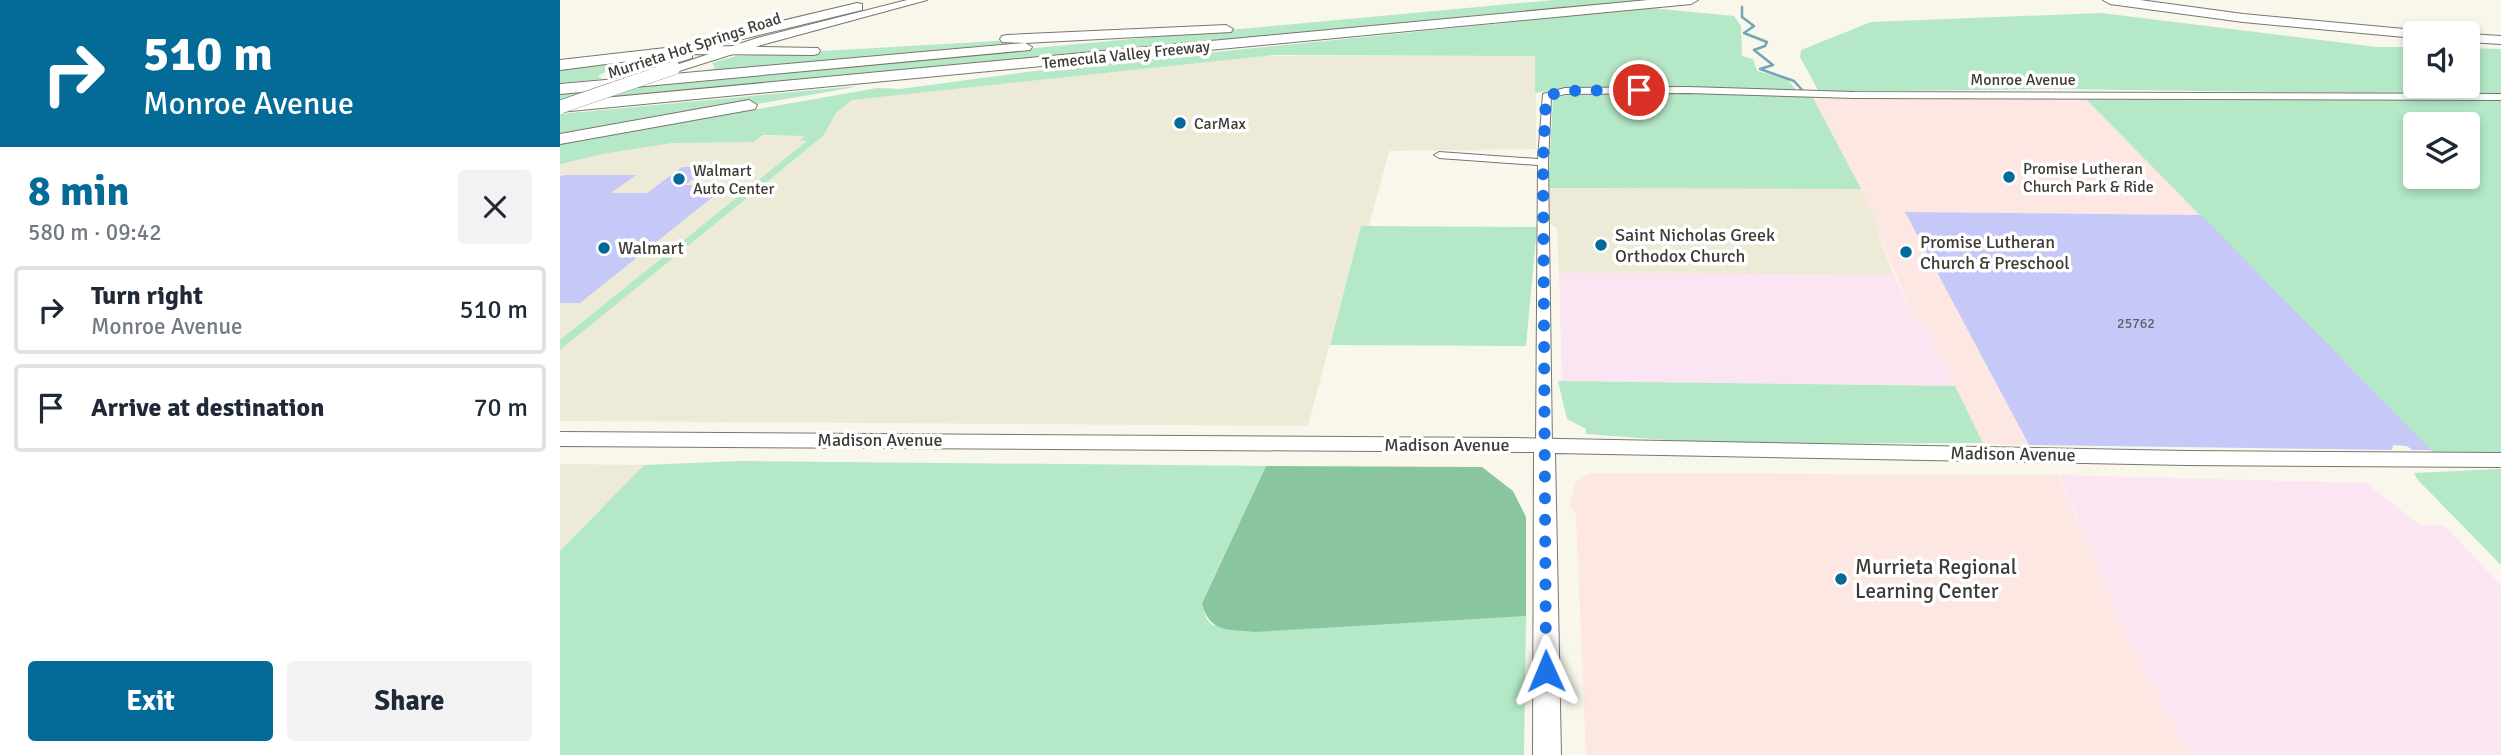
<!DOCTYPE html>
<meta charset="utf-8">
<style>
:root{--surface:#fff;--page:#f2f2f3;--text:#1f2937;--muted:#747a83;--line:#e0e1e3;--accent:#046a98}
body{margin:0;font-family:Signika,sans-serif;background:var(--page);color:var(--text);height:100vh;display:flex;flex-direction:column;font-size:26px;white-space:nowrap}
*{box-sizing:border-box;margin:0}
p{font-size:23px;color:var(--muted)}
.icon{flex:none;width:38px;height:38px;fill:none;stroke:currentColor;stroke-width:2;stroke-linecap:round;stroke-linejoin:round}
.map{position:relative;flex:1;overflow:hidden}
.panel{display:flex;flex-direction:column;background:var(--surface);width:560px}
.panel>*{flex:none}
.hud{background:#046a98;color:#fff;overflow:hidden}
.controls{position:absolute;left:1843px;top:21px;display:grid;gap:14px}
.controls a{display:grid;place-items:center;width:77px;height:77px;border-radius:7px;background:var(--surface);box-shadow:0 4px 10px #0003;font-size:35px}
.pin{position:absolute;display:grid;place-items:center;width:60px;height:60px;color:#fff;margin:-30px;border:4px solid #fff;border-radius:50%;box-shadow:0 2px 7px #0007}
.me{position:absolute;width:77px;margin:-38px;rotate:359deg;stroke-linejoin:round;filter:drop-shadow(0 0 5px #0008)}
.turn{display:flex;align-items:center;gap:24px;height:147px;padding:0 28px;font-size:32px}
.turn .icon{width:91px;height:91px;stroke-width:2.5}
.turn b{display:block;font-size:49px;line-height:60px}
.round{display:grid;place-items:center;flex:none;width:74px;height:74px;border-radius:7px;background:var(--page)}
.overview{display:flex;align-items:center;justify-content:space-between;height:119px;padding:0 28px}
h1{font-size:42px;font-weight:700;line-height:52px;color:var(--accent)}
.cta{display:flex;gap:14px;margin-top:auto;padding:14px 28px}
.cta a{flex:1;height:80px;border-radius:7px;background:var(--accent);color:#fff;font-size:28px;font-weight:700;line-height:80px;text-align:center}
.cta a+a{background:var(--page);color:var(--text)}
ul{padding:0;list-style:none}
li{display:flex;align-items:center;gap:21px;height:88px;margin:0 14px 10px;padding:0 14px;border:4px solid var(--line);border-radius:7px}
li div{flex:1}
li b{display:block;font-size:26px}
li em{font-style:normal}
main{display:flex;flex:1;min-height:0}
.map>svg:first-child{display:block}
</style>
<main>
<section class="panel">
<div class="hud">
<div class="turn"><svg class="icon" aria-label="right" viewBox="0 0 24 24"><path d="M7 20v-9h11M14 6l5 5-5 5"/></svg><div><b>510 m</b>Monroe Avenue</div></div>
</div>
<div class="overview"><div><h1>8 min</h1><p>580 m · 09:42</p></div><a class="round"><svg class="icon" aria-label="close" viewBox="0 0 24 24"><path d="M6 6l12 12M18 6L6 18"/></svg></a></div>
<ul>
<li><svg class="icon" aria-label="right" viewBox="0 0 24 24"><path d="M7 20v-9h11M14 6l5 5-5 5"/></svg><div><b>Turn right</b><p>Monroe Avenue</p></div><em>510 m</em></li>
<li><svg class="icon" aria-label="arrive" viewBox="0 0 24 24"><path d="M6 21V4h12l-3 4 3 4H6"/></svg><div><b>Arrive at destination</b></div><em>70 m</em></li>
</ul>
<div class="cta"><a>Exit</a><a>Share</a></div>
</section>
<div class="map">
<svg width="1941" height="755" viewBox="0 0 1941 755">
<rect width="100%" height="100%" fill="#f9f7eb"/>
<g fill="#eeead8">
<polygon points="704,56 976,56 976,149 829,151 809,226 801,226 748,426 0,421 0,159 112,135 262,136 276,113 292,100"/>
<polygon points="988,188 1301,189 1320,229 1316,230 1334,275 999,273 997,228 988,222"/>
<polygon points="0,464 84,465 0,551"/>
</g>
<g fill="#fce5f3">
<polygon points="999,273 1334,275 1357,324 1364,324 1395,386 1002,381"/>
<polygon points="1499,475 1806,483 1860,525 1884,525 1941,585 1941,755 1630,755 1571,644"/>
</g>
<g fill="#fce7e3">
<polygon points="1252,96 1525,97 1641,215 1346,212 1469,446 1423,443 1364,324 1357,324 1316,229 1320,228"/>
<polygon points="1029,473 1498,475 1571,644 1630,755 1026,755 1016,514 1009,505 1016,482"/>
</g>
<g fill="#b4e8c7" fill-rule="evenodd">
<polygon points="994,0 1109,0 0,105 0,92"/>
<polygon points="1091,8 1174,16 1181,26 1182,56 1193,59 1197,71 1227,79 1237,91 1103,88 1001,89 975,93 975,56 714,55 292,100 276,113 263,136 0,350 0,340 247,141 240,140 244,136 203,135 193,142 112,143 42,154 0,164 0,144 317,88 340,89 497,68"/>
<polygon points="1541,13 1817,47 1855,47 1855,86 1908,86 1908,48 1941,49 1941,95 1494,89 1259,92 1240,57 1241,50 1311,22"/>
<polygon points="525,36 165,71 144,71 155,68 152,63 176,56"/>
<path d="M 113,53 L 114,55 C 103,59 88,67 76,68 C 62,69 50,68 38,76 L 42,79 L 0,83 L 0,67 Z"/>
<polygon points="297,86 290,88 0,138 0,114"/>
<polygon points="1124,92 1252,96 1301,189 988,188 993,98 1018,93"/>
<path d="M 1525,98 L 1941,99 L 1941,456 L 1877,457 ZM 1855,124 L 1908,124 L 1908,177 L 1855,177 Z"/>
<polygon points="801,226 977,227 966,346 770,345"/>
<polygon points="998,381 1395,386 1423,443 1162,444 1026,434 1026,429 1007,419"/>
<polygon points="180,461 706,466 642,602 646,618 652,625 966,616 964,755 0,755 0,551 84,465"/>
<polygon points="1941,469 1941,565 1857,479 1854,473"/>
</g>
<path fill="#89c6a0" d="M 706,466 L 922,467 L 953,491 L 966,517 L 966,616 L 695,632 C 668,629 649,633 642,603 Z"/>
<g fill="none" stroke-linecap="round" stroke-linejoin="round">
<polyline stroke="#71a6b6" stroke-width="2.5" points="1182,7 1182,17 1194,26 1184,33 1207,42 1205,46 1194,50 1213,65 1200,69 1234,81 1244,92"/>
</g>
<g fill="#c6c8f8">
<polygon points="122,167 149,167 125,185 169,184 20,303 0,303 0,177 4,175 76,175 51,193 87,193"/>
<polygon points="1345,212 1641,215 1871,450 1852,450 1847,446 1833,445 1832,450 1469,445"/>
</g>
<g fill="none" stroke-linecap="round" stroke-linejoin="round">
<g stroke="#79776c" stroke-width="2">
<polygon id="street" points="1128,87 1294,92 1941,94 1941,100 1294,98 1128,93 1005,94 991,98 988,162 992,446 984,451 979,450 976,446 978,165 879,158 874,155 879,152 978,159 983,94 1005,88"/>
</g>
<g stroke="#79776c" stroke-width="2">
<polygon id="secondary" points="0,432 949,438 1626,451 1941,453 1941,467 1626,465 995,453 1001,755 973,755 974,452 0,446"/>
</g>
<g stroke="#79776c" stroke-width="2">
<g id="primary">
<polygon points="347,0 367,0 205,44 119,71 114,72 107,68 197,38"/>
<polygon points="127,51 132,52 132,58 93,70 86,66"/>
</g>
</g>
<g stroke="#79776c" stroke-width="2">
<g id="highway">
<polygon points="1088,0 1138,0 1131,4 0,112 0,102"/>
<polygon points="1543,0 1580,0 1683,14 1855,30 1862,33 1855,33 1855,38 1683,22 1550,4"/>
<polygon points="297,3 302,4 302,10 154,46 258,48 260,51 258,54 253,55 123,54 0,70 0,60 123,46 148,46 144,42 146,39"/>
<polygon points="666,25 673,29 671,32 465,43 472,47 470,50 0,94 0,84 465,43 442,42 440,39 442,36 447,35"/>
<polygon points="1908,34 1941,36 1941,44 1908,42"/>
<polygon points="189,100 197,105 195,109 0,144 0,134"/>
</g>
</g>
<use href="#street" fill="#fff" fill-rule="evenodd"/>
<use href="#secondary" fill="#fff" fill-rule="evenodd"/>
<use href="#primary" fill="#fff" fill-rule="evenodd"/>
<use href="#highway" fill="#fff" fill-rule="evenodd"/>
<g stroke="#79776c" stroke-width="14" stroke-linecap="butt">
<polyline id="primary-bridge" points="0,107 114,68"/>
</g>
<use href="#primary-bridge" stroke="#fff" stroke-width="13"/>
</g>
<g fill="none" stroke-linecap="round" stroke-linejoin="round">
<polyline stroke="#1a73e8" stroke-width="12" stroke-dasharray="0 21.6" points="986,671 983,162 986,96 1005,91 1079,90"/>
</g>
<g fill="#046a98" stroke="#fff" stroke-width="2.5">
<circle cx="620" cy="123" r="7"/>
<circle cx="1449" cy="177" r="7"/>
<circle cx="119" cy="179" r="7"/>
<circle cx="1041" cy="245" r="7"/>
<circle cx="44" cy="248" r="7"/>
<circle cx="1346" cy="252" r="7"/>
<circle cx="1281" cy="579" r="7"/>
</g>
<g text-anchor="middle" stroke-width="7" stroke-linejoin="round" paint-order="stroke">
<g font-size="14" fill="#5f5f67">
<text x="1576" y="328">25762</text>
</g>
<g font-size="16" fill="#3d3c37" stroke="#fff">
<text transform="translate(134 45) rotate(-18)" y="6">Murrieta Hot Springs Road</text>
<text transform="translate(566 54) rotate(-6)" y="6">Temecula Valley Freeway</text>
<text x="1463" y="85">Monroe Avenue</text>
</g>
<g font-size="16" fill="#3d3c37" stroke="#fff" text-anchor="start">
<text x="634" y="129">CarMax</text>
<text x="1463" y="174">Promise Lutheran<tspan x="1463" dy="18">Church Park &amp; Ride</tspan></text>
<text x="133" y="176">Walmart<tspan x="133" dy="18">Auto Center</tspan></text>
</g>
<g font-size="18" fill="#3d3c37" stroke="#fff" text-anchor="start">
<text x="1055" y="241">Saint Nicholas Greek<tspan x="1055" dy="21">Orthodox Church</tspan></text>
<text x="1360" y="248">Promise Lutheran<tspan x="1360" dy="21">Church &amp; Preschool</tspan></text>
<text x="58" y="254">Walmart</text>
</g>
<g font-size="18" fill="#3d3c37" stroke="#fff">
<text x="320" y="446">Madison Avenue</text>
<text x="887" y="451">Madison Avenue</text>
<text transform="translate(1453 454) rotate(1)" y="6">Madison Avenue</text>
</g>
<g font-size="21" fill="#3d3c37" stroke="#fff" text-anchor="start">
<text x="1295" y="574">Murrieta Regional<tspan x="1295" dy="24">Learning Center</tspan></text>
</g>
</g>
</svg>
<div class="controls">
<a><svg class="icon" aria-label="sound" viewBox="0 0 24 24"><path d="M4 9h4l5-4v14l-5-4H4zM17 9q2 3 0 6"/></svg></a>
<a><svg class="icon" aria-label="layers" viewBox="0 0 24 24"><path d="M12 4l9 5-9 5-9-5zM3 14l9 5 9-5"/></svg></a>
</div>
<div class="pin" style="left:1079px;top:90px;background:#d93025"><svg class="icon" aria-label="arrive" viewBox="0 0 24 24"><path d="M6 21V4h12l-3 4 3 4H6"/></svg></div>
<svg class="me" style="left:986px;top:671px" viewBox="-20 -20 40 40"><path d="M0-17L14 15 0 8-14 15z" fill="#1a73e8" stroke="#fff" stroke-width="4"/></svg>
</div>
</main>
